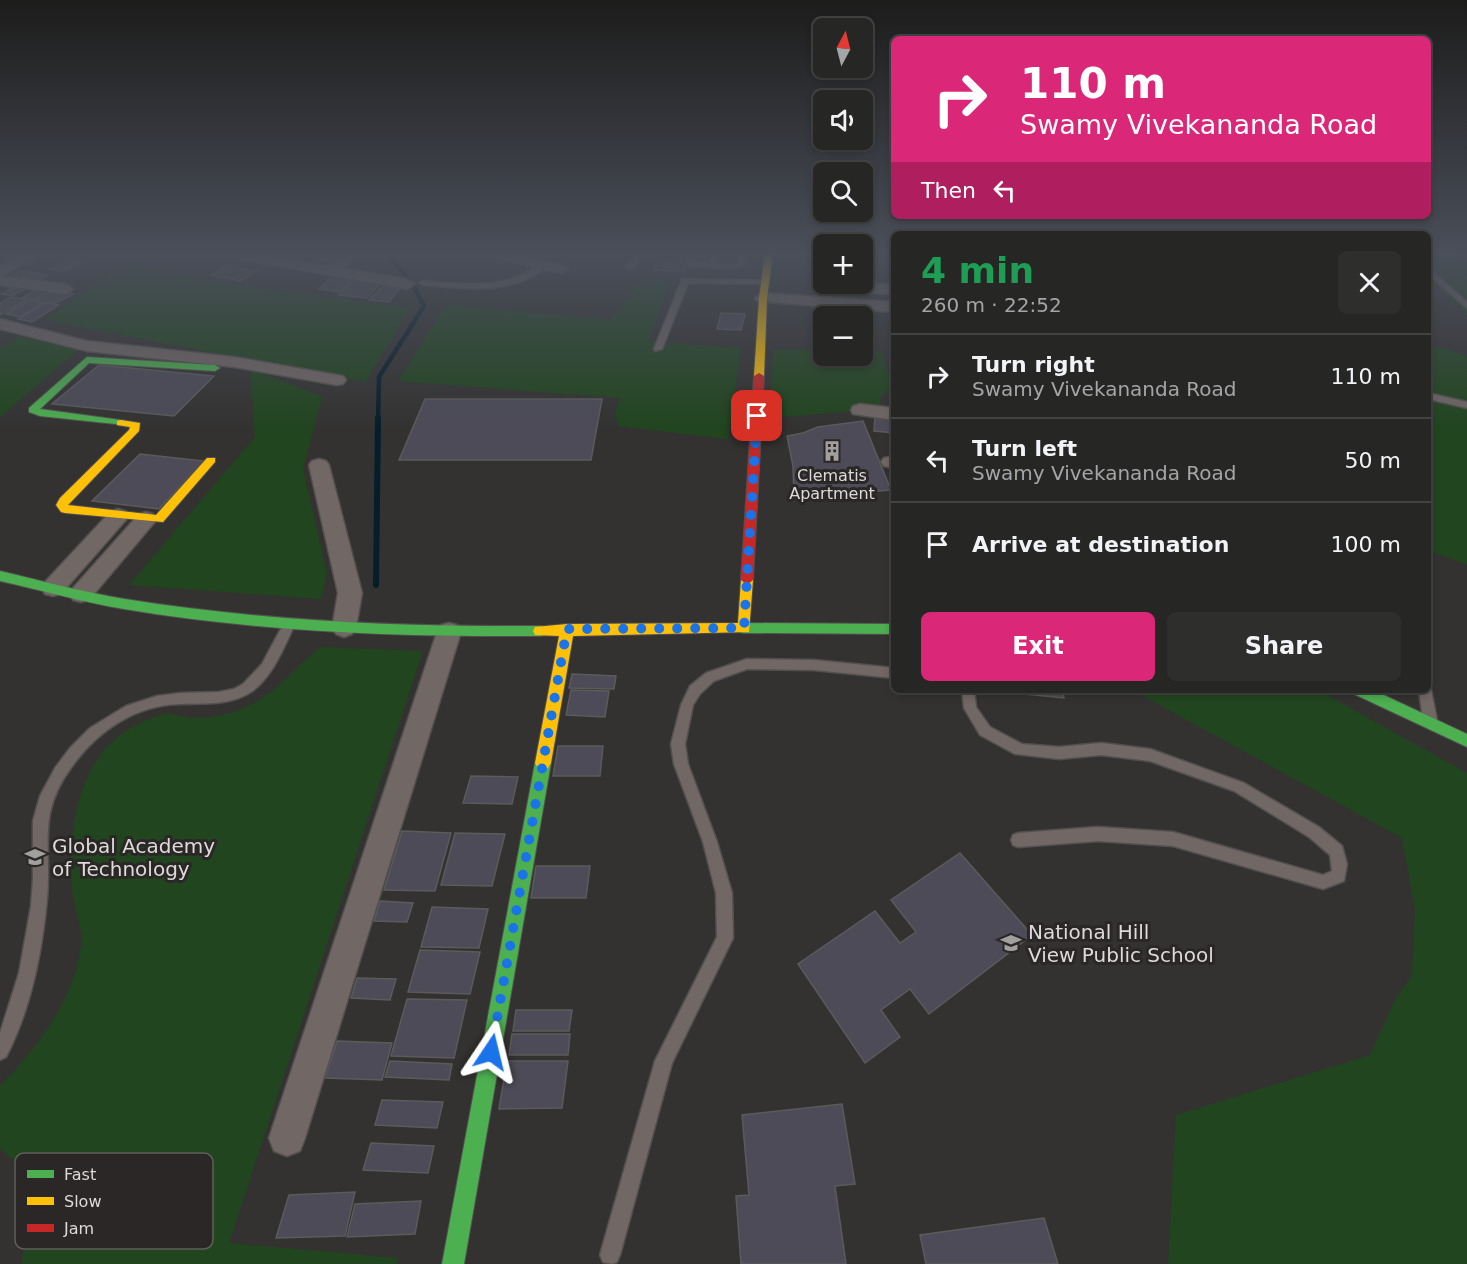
<!DOCTYPE html>
<meta charset="utf-8">
<style>
:root{--surface:#262625;--page:#2e2e2d;--text:#f1f3f6;--muted:#a4a5a7;--line:#424342;--accent:#db2777}
body{margin:0;font-family:"DejaVu Sans",sans-serif;background:var(--page);color:var(--text);height:100vh;display:flex;flex-direction:column;font-size:22px;white-space:nowrap}
*{box-sizing:border-box;margin:0}
p{font-size:20px;color:var(--muted)}
.icon{flex:none;width:33px;height:33px;fill:none;stroke:currentColor;stroke-width:2;stroke-linecap:round;stroke-linejoin:round}
.map{position:relative;flex:1;overflow:hidden}
.drawer{position:absolute;left:891px;top:231px;width:540px;height:462px;display:flex;flex-direction:column;background:var(--surface);border-radius:9px;box-shadow:0 3px 9px #0003,0 0 0 2px var(--line)}
.drawer>*{flex:none}
.guide{position:absolute;left:891px;top:36px;width:540px;height:183px;border-radius:9px;box-shadow:0 3px 9px #0003,0 0 0 2px var(--line);background:#db2777;color:#fff;overflow:hidden}
.needle{width:39px;rotate:7deg}
.fabs{position:absolute;left:813px;top:18px;display:grid;gap:12px}
.fabs a{display:grid;place-items:center;width:60px;height:60px;border-radius:9px;background:var(--surface);box-shadow:0 3px 9px #0003,0 0 0 2px var(--line);font-size:30px}
.pin{position:absolute;display:grid;place-items:center;width:51px;height:51px;color:#fff;margin:-26px;border-radius:12px;box-shadow:0 3px 9px #0006}
.me{position:absolute;width:66px;margin:-33px;rotate:10deg;stroke-linejoin:round;filter:drop-shadow(0 0 4px #0008)}
.turn{display:flex;align-items:center;gap:21px;height:126px;padding:0 30px;font-size:27px}
.turn .icon{width:78px;height:78px;stroke-width:2.5}
.turn b{display:block;font-size:42px;line-height:51px}
.then{display:flex;align-items:center;height:57px;padding:0 30px;background:#0003;gap:12px;font-size:22px}
.round{display:grid;place-items:center;flex:none;width:63px;height:63px;border-radius:9px;background:var(--page)}
.headline{display:flex;align-items:center;justify-content:space-between;height:102px;padding:0 30px}
h1{font-size:36px;font-weight:600;line-height:45px;color:#1e9e55}
.primary-button{display:flex;gap:12px;margin-top:auto;padding:12px 30px}
.primary-button a{flex:1;height:69px;border-radius:9px;background:var(--accent);color:#fff;font-size:24px;font-weight:600;line-height:69px;text-align:center}
.primary-button a+a{background:var(--page);color:var(--text)}
ul{padding:0;list-style:none}
li{display:flex;align-items:center;gap:18px;height:84px;padding:0 30px;border-top:2px solid var(--line)}
li div{flex:1}
li b{display:block;font-size:22px}
li em{font-style:normal}
.map>svg:first-child{display:block}
</style>
<div class="map">
<svg width="1467" height="1264" viewBox="0 0 1467 1264">
<rect width="100%" height="100%" fill="#333231"/>
<g fill="#21451f">
<polygon points="1428,253 1455,253 1467,263 1467,316 1428,277"/>
<polygon points="127,262 213,282 411,308 365,382 45,320"/>
<polygon points="643,278 670,280 649,341 741,348 728,439 618,426 615,413 621,398 398,381 446,305 610,320"/>
<polygon points="19,337 79,349 0,417 0,348"/>
<polygon points="1428,344 1467,356 1467,565 1428,550"/>
<polygon points="773,350 823,350 824,356 862,356 863,351 880,351 894,388 881,395 879,409 769,418"/>
<polygon points="250,369 322,396 303,469 327,573 321,599 129,585 255,437"/>
<path d="M 321,647 L 423,651 L 229,1243 L 398,1258 L 397,1264 L 22,1264 L 31,1174 L 0,1149 L 0,1086 C 37,1048 74,1001 81,946 C 83,929 76,914 73,897 C 66,851 74,781 108,746 C 123,731 146,717 167,714 C 173,713 179,717 185,717 C 203,720 222,716 239,710 C 279,694 289,671 321,647 Z"/>
<polygon points="1132,690 1318,690 1467,773 1467,1264 1168,1264 1176,1115 1370,1055 1396,998 1412,975 1415,911 1402,838"/>
</g>
<g fill="none" stroke-linecap="round" stroke-linejoin="round">
<polyline stroke="#051e2c" stroke-width="4.5" points="378,420 379,377 424,306 414,287 387,253"/>
<polyline stroke="#051e2c" stroke-width="6" points="376,585 378,418"/>
</g>
<g fill="#4c4b57" stroke="#5b5b5b" stroke-width="1.5">
<polygon points="325,253 351,253 338,263 316,260"/>
<polygon points="67,258 83,260 66,271 49,270"/>
<polygon points="659,261 687,262 685,271 655,270"/>
<polygon points="228,265 257,271 240,281 211,275"/>
<polygon points="20,271 35,273 21,281 6,278"/>
<polygon points="35,273 48,275 35,283 21,281"/>
<polygon points="335,274 356,276 340,292 319,289"/>
<polygon points="355,280 382,282 367,298 339,295"/>
<polygon points="21,283 32,285 12,296 1,294"/>
<polygon points="382,287 400,288 389,302 369,300"/>
<polygon points="39,288 50,290 34,300 22,298"/>
<polygon points="51,290 73,294 56,303 35,300"/>
<polygon points="11,297 27,300 0,315 0,303"/>
<polygon points="30,300 43,303 20,317 6,314"/>
<polygon points="45,303 59,305 32,322 18,319"/>
<polygon points="721,313 745,314 741,330 717,329"/>
<polygon points="99,365 214,376 174,416 52,404"/>
<polygon points="425,399 602,399 591,460 399,460"/>
<polygon points="875,417 894,418 894,433 874,431"/>
<polygon points="863,421 891,490 794,497 793,466 787,436 803,433 818,427"/>
<polygon points="140,454 204,461 159,509 92,501"/>
<polygon points="572,674 616,676 614,689 569,688"/>
<polygon points="571,690 609,691 605,717 566,715"/>
<polygon points="1024,690 1062,690 1064,698 1025,694"/>
<polygon points="558,746 603,746 600,776 553,776"/>
<polygon points="471,776 518,777 512,804 463,803"/>
<polygon points="402,831 451,833 435,891 384,890"/>
<polygon points="455,833 505,834 492,886 441,885"/>
<polygon points="960,853 1032,935 929,1014 910,989 881,1010 900,1037 865,1063 798,964 875,911 900,943 916,932 891,900"/>
<polygon points="536,866 590,866 586,898 531,898"/>
<polygon points="380,901 413,903 407,922 374,921"/>
<polygon points="432,907 488,909 479,948 421,947"/>
<polygon points="420,950 480,952 470,994 408,992"/>
<polygon points="357,978 396,979 390,1000 351,998"/>
<polygon points="407,999 467,1000 454,1058 391,1056"/>
<polygon points="516,1010 572,1010 569,1031 513,1031"/>
<polygon points="512,1034 570,1034 568,1055 509,1055"/>
<polygon points="337,1041 392,1043 382,1080 325,1078"/>
<polygon points="390,1061 452,1064 449,1080 385,1077"/>
<polygon points="507,1061 568,1061 562,1108 499,1109"/>
<polygon points="382,1100 443,1102 437,1128 375,1125"/>
<polygon points="842,1104 855,1184 835,1186 846,1264 741,1264 736,1196 749,1195 742,1115"/>
<polygon points="371,1143 434,1146 428,1173 363,1170"/>
<polygon points="355,1192 345,1236 276,1238 289,1195"/>
<polygon points="421,1201 415,1234 347,1237 355,1204"/>
<polygon points="1044,1218 1058,1264 926,1264 920,1235"/>
</g>
<g fill="none" stroke-linecap="round" stroke-linejoin="round">
<g stroke="#52504f" stroke-width="3">
<g id="lane">
<polygon points="641,253 649,253 632,269 626,269 626,265"/>
<polygon points="690,253 697,253 694,262 710,263 713,253 719,253 717,264 731,265 738,263 740,253 747,253 744,266 732,269 689,266 686,262"/>
<path d="M 541,263 L 548,265 C 515,297 464,288 423,285 L 419,283 L 423,281 C 467,284 503,291 541,263 Z"/>
<polygon points="1428,268 1467,302 1467,308 1428,274"/>
<polygon points="682,279 765,280 769,282 765,284 688,283 662,349 655,351 654,349"/>
<polygon points="1428,393 1467,402 1467,408 1428,399"/>
<path d="M 289,619 L 295,624 C 284,647 273,677 251,692 C 229,706 204,703 180,704 C 136,705 99,730 73,765 C 36,814 52,844 47,899 C 42,953 31,1009 6,1057 L 0,1060 L 0,1033 L 19,973 L 31,906 L 33,879 L 33,821 L 40,796 L 55,768 L 70,748 L 90,728 L 126,706 L 157,696 L 181,693 L 219,692 L 234,689 L 243,684 L 262,664 L 285,621 Z"/>
<polygon points="747,659 814,660 894,668 894,678 814,670 747,669 714,681 700,694 693,705 685,744 688,764 717,842 732,893 733,938 672,1063 620,1255 617,1262 612,1264 603,1262 600,1255 655,1061 717,937 716,893 703,842 674,764 671,744 681,705 690,686 706,673"/>
<polygon points="1428,686 1431,690 1437,720 1435,724 1430,725 1425,724 1423,720 1419,690 1428,690"/>
<polygon points="962,690 974,690 976,707 990,727 1022,744 1059,747 1101,743 1150,749 1244,783 1319,827 1342,846 1347,864 1344,881 1323,889 1173,846 1098,841 1018,847 1013,845 1011,840 1013,835 1018,833 1098,827 1173,832 1323,875 1332,871 1330,855 1309,837 1234,791 1150,761 1101,755 1059,759 1015,754 980,735 964,708"/>
</g>
</g>
<g stroke="#52504f" stroke-width="3">
<g id="street">
<polygon points="25,253 42,253 3,276 65,284 73,289 70,292 65,294 0,285 0,266"/>
<polygon points="221,253 252,253 327,266 347,253 363,253 343,268 407,279 415,284 407,289 228,257"/>
<polygon points="375,253 389,253 390,254 383,258 378,257"/>
<polygon points="482,253 508,253 566,266 568,269 561,273 484,256"/>
<polygon points="835,284 894,284 894,294 839,292 831,287"/>
<polygon points="763,293 894,302 894,312 757,301 755,298"/>
<polygon points="0,319 87,341 234,357 337,375 343,376 346,380 343,384 337,385 234,367 87,351 0,329"/>
<polygon points="860,404 894,408 894,420 853,414 851,410 853,406"/>
<polygon points="894,456 894,468 884,466 881,462 884,458"/>
<polygon points="319,459 326,461 329,465 362,593 356,628 352,634 344,637 336,634 332,628 338,593 309,465 312,461"/>
<polygon points="118,509 125,511 129,516 125,521 61,594 53,596 45,594 42,588 45,582 111,511"/>
<polygon points="146,512 153,514 157,519 153,524 89,600 81,602 73,600 69,594 73,588 139,514"/>
<polygon points="449,623 457,625 461,632 305,1138 300,1151 287,1156 274,1151 269,1138 437,632 441,625"/>
</g>
</g>
<g stroke="#52504f" stroke-width="2">
<g id="fast">
<polygon points="87,357 215,365 220,368 215,371 89,363 40,409 121,420 125,421 125,425 40,416 29,412 29,408"/>
<path d="M 0,571 C 42,581 83,592 125,599 C 262,621 401,627 540,626 L 545,627 L 547,631 L 545,635 L 540,636 C 401,637 261,632 124,609 C 82,602 41,590 0,581 Z"/>
<polygon points="744,623 894,624 894,634 744,633 739,632 737,628 739,624"/>
<polygon points="1352,690 1373,690 1467,734 1467,747 1354,694"/>
<polygon points="543,756 548,758 551,763 464,1264 442,1264 535,763 538,758"/>
</g>
</g>
<g stroke="#52504f" stroke-width="2">
<g id="slow">
<polygon points="765,253 773,253 767,298 764,376 759,379 754,376 759,298"/>
<polygon points="121,420 140,423 139,431 68,505 156,515 207,458 215,458 215,462 163,522 65,513 61,512 56,505 60,498 129,430 130,427 117,425 117,421"/>
<polygon points="747,575 753,580 749,632 573,636 551,763 548,768 543,770 538,768 535,763 559,636 535,635 533,631 535,627 567,624 738,623 741,580"/>
</g>
</g>
<g stroke="#52504f" stroke-width="2">
<polygon id="jam" points="759,373 764,376 753,580 747,585 741,580 754,376"/>
</g>
<use href="#lane" fill="#716765" fill-rule="evenodd"/>
<use href="#street" fill="#716765" fill-rule="evenodd"/>
<use href="#fast" fill="#4caf50" fill-rule="evenodd"/>
<use href="#slow" fill="#ffc107" fill-rule="evenodd"/>
<use href="#jam" fill="#c62828" fill-rule="evenodd"/>
</g>
<linearGradient id="sky" x2="0" y2="1"><stop stop-color="#1c1c1b"/><stop offset="0.59" stop-color="#4a4f5a"/><stop offset="1" stop-color="#4a4f5a" stop-opacity="0"/></linearGradient>
<rect width="1467" height="430" fill="url(#sky)"/>
<g fill="none" stroke-linecap="round" stroke-linejoin="round">
<polyline stroke="#1a73e8" stroke-width="10" stroke-dasharray="0 18" points="491,1052 567,629 744,628 757,416"/>
</g>
<defs>
<g id="building-bare" transform="scale(1.62)"><path d="M-4-6H4V6H1V3H-1V6H-4ZM-2.5-4.3h1.7v1.8h-1.7ZM.8-4.3h1.7v1.8H.8ZM-2.5-1h1.7V.8h-1.7ZM.8-1h1.7V.8H.8Z" fill="#a2a09f" stroke="#2a2726" stroke-width="2.5" paint-order="stroke"/></g>
<g id="university-bare" transform="scale(1.62)"><path d="M0-5L7-2L0 1L-7-2ZM-4 1L0 2.5L4 1V4Q0 6-4 4Z" fill="#a2a09f" stroke="#2a2726" stroke-width="2.5" paint-order="stroke"/></g>
<g id="school-bare" transform="scale(1.62)"><path d="M0-5L7-2L0 1L-7-2ZM-4 1L0 2.5L4 1V4Q0 6-4 4Z" fill="#a2a09f" stroke="#2a2726" stroke-width="2.5" paint-order="stroke"/></g>
</defs>
<g fill-rule="evenodd">
<use href="#building-bare" x="832" y="451"/>
<use href="#university-bare" x="35" y="857"/>
<use href="#school-bare" x="1011" y="943"/>
</g>
<g text-anchor="middle" stroke-width="6" stroke-linejoin="round" paint-order="stroke">
<g font-size="16" fill="#dddbda" stroke="#2a2726">
<text x="832" y="481">Clematis<tspan x="832" dy="18">Apartment</tspan></text>
</g>
<g font-size="20" fill="#dddbda" stroke="#2a2726" text-anchor="start">
<text x="52" y="853">Global Academy<tspan x="52" dy="23">of Technology</tspan></text>
<text x="1028" y="939">National Hill<tspan x="1028" dy="23">View Public School</tspan></text>
</g>
</g>
<rect x="15" y="1153" width="198" height="96" rx="9" fill="#2a2726" stroke="#605d5c" stroke-width="1.5"/>
<rect x="27" y="1170" width="27" height="8" fill="#4caf50"/>
<rect x="27" y="1197" width="27" height="8" fill="#ffc107"/>
<rect x="27" y="1224" width="27" height="8" fill="#c62828"/>
<g font-size="16" fill="#dddbda">
<text x="64" y="1180">Fast</text>
<text x="64" y="1207">Slow</text>
<text x="64" y="1234">Jam</text>
</g>
</svg>
<div class="fabs">
<a><svg class="needle" viewBox="-14 -14 28 28"><path d="M0-13l5 13h-10z" fill="#e53935"/><path d="M0 13l5-13h-10z" fill="#a4a5a7"/></svg></a>
<a><svg class="icon" aria-label="sound" viewBox="0 0 24 24"><path d="M4 9h4l5-4v14l-5-4H4zM17 9q2 3 0 6"/></svg></a>
<a><svg class="icon" aria-label="search" viewBox="0 0 24 24"><circle cx="10" cy="10" r="6"/><path d="M15 15l6 6"/></svg></a>
<a>+</a>
<a>−</a>
</div>
<div class="pin" style="left:757px;top:416px;background:#d93025"><svg class="icon" aria-label="arrive" viewBox="0 0 24 24"><path d="M6 21V4h12l-3 4 3 4H6"/></svg></div>
<svg class="me" style="left:491px;top:1052px" viewBox="-20 -20 40 40"><path d="M0-17L14 15 0 8-14 15z" fill="#1a73e8" stroke="#fff" stroke-width="4"/></svg>
<div class="guide">
<div class="turn"><svg class="icon" aria-label="right" viewBox="0 0 24 24"><path d="M7 20v-9h11M14 6l5 5-5 5"/></svg><div><b>110 m</b>Swamy Vivekananda Road</div></div>
<div class="then">Then<svg class="icon" aria-label="left" viewBox="0 0 24 24"><path d="M17 20v-9H6M10 6l-5 5 5 5"/></svg></div>
</div>
<section class="drawer">
<div class="headline"><div><h1>4 min</h1><p>260 m · 22:52</p></div><a class="round"><svg class="icon" aria-label="close" viewBox="0 0 24 24"><path d="M6 6l12 12M18 6L6 18"/></svg></a></div>
<ul>
<li><svg class="icon" aria-label="right" viewBox="0 0 24 24"><path d="M7 20v-9h11M14 6l5 5-5 5"/></svg><div><b>Turn right</b><p>Swamy Vivekananda Road</p></div><em>110 m</em></li>
<li><svg class="icon" aria-label="left" viewBox="0 0 24 24"><path d="M17 20v-9H6M10 6l-5 5 5 5"/></svg><div><b>Turn left</b><p>Swamy Vivekananda Road</p></div><em>50 m</em></li>
<li><svg class="icon" aria-label="arrive" viewBox="0 0 24 24"><path d="M6 21V4h12l-3 4 3 4H6"/></svg><div><b>Arrive at destination</b></div><em>100 m</em></li>
</ul>
<div class="primary-button"><a>Exit</a><a>Share</a></div>
</section>
</div>
